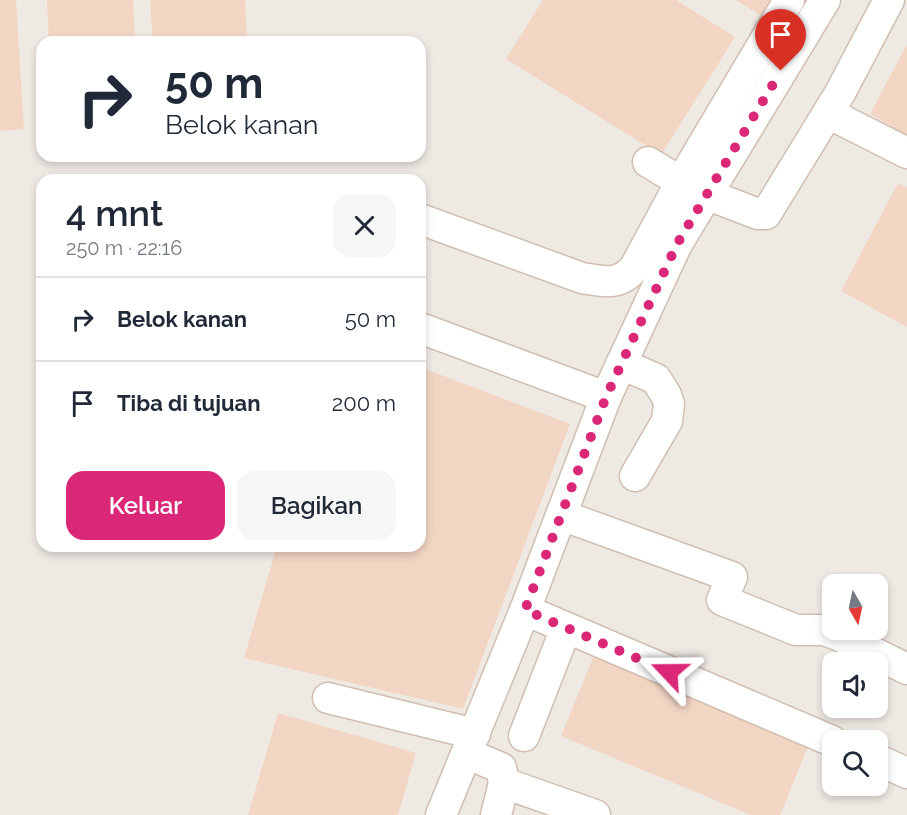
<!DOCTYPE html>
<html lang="id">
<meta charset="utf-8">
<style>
:root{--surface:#fff;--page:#f6f6f7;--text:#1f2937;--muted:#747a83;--line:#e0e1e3;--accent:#db2777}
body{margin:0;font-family:Raleway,sans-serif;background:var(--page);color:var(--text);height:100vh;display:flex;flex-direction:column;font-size:22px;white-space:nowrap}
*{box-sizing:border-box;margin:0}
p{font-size:20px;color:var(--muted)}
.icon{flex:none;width:33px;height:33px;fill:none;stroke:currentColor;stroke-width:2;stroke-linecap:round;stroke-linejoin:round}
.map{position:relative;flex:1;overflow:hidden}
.details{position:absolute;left:36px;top:174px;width:390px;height:378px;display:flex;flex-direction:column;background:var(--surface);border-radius:18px;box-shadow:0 3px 9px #0003}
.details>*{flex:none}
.guide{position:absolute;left:36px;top:36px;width:390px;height:126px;border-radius:18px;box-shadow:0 3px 9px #0003;background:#fff;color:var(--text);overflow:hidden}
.needle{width:39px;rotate:171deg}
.fabs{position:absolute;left:822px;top:574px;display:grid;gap:12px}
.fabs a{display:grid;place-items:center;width:66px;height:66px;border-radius:12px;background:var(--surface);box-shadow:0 3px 9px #0003;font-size:30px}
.pin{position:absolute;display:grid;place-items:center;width:51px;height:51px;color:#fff;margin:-62px -26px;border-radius:50% 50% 50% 0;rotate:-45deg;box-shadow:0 0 6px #0007}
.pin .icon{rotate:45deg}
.me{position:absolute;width:66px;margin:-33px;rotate:293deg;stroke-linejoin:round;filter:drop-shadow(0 0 4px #0008)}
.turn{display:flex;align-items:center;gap:21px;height:126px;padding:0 30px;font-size:27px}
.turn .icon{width:78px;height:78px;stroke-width:2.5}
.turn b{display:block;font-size:42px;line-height:51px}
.round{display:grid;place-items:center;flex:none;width:63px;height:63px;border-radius:18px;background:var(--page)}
.overview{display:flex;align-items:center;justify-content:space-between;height:102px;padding:0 30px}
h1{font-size:36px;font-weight:600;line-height:45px}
.primary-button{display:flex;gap:12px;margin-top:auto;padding:12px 30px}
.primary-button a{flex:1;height:69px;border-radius:18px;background:var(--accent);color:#fff;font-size:24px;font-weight:600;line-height:69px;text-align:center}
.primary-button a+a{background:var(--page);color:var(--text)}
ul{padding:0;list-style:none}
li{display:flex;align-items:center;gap:18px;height:84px;padding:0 30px;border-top:2px solid var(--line)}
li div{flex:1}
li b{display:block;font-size:22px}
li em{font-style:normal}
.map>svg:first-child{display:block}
</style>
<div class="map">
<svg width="907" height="815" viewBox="0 0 907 815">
<rect width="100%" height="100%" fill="#fdf6ec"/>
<path fill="#efe9e4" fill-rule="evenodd" d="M 0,0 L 907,0 L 907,815 L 0,815 ZM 42,42 L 420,42 L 420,156 L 42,156 ZM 42,180 L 420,180 L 420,546 L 42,546 ZM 832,585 L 878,585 L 878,630 L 832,630 ZM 832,663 L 878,663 L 878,708 L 832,708 ZM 832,741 L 878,741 L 878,786 L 832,786 Z"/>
<g fill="#f3d5c3">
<polygon points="0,0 16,0 24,129 0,131"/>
<polygon points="47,0 133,0 135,42 49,42"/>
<polygon points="150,0 245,0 247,42 153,42"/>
<polygon points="543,0 676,0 735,37 661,155 506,59"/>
<polygon points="736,0 770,0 760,15"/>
<polygon points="907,44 907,135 870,114"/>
<polygon points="898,183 907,188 907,327 841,291"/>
<polygon points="420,367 570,424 463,709 244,658 277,546 420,546"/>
<polygon points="595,653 810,742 780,815 751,815 561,736"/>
<polygon points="278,713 416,753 398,815 248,815"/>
</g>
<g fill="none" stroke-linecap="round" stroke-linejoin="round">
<g stroke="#d1beb0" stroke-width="33">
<g id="minor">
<polyline points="828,113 907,153"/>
<polyline points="648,162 681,182"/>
<polyline points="706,194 758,214 766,214 840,93 889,0"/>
<path d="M 420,219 L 582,278 C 604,282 620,286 635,267 L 681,182 L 789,0"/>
<polyline points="420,328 606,397"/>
<polyline points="621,364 656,379 666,395 669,404 667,421 635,476"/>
<polyline points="561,515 732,577 722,600 796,630 824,630 838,635 907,669"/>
<polyline points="525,610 832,741"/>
<polyline points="328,698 475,734"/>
<polyline points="524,736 566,628"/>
<polyline points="468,754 501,768 504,783 496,815"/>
<polyline points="878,760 907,773"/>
<polyline points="504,783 595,815"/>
<polyline points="441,815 525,610 606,397 677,244 825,0"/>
</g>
</g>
<use href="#minor" stroke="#fff" stroke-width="30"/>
</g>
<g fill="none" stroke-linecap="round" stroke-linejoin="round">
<polyline stroke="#db2777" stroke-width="10" stroke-dasharray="0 18" points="669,672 525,610 606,397 677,244 781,71"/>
</g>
</svg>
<div class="fabs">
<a><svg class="needle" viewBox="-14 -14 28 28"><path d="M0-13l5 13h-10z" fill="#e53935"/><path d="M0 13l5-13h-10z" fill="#747a83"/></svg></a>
<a><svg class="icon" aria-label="sound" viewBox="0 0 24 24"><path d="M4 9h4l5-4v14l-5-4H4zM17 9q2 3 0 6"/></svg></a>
<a><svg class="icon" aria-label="search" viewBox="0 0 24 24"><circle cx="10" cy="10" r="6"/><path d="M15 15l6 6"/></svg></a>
</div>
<div class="pin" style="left:781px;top:71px;background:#d93025"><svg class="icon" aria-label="arrive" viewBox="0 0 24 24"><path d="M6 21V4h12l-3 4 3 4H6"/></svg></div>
<svg class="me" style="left:669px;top:672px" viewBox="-20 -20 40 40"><path d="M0-17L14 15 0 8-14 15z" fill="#db2777" stroke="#fff" stroke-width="4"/></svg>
<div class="guide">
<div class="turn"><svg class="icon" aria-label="right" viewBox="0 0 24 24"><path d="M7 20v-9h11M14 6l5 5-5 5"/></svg><div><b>50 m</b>Belok kanan</div></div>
</div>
<section class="details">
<div class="overview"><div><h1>4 mnt</h1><p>250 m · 22:16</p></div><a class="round"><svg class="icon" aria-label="close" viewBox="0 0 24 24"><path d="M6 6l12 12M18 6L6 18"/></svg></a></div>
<ul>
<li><svg class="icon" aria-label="right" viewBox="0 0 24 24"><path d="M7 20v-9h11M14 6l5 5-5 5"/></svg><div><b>Belok kanan</b></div><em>50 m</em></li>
<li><svg class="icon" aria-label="arrive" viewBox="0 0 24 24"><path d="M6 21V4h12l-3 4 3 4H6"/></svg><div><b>Tiba di tujuan</b></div><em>200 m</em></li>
</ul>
<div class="primary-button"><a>Keluar</a><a>Bagikan</a></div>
</section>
</div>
